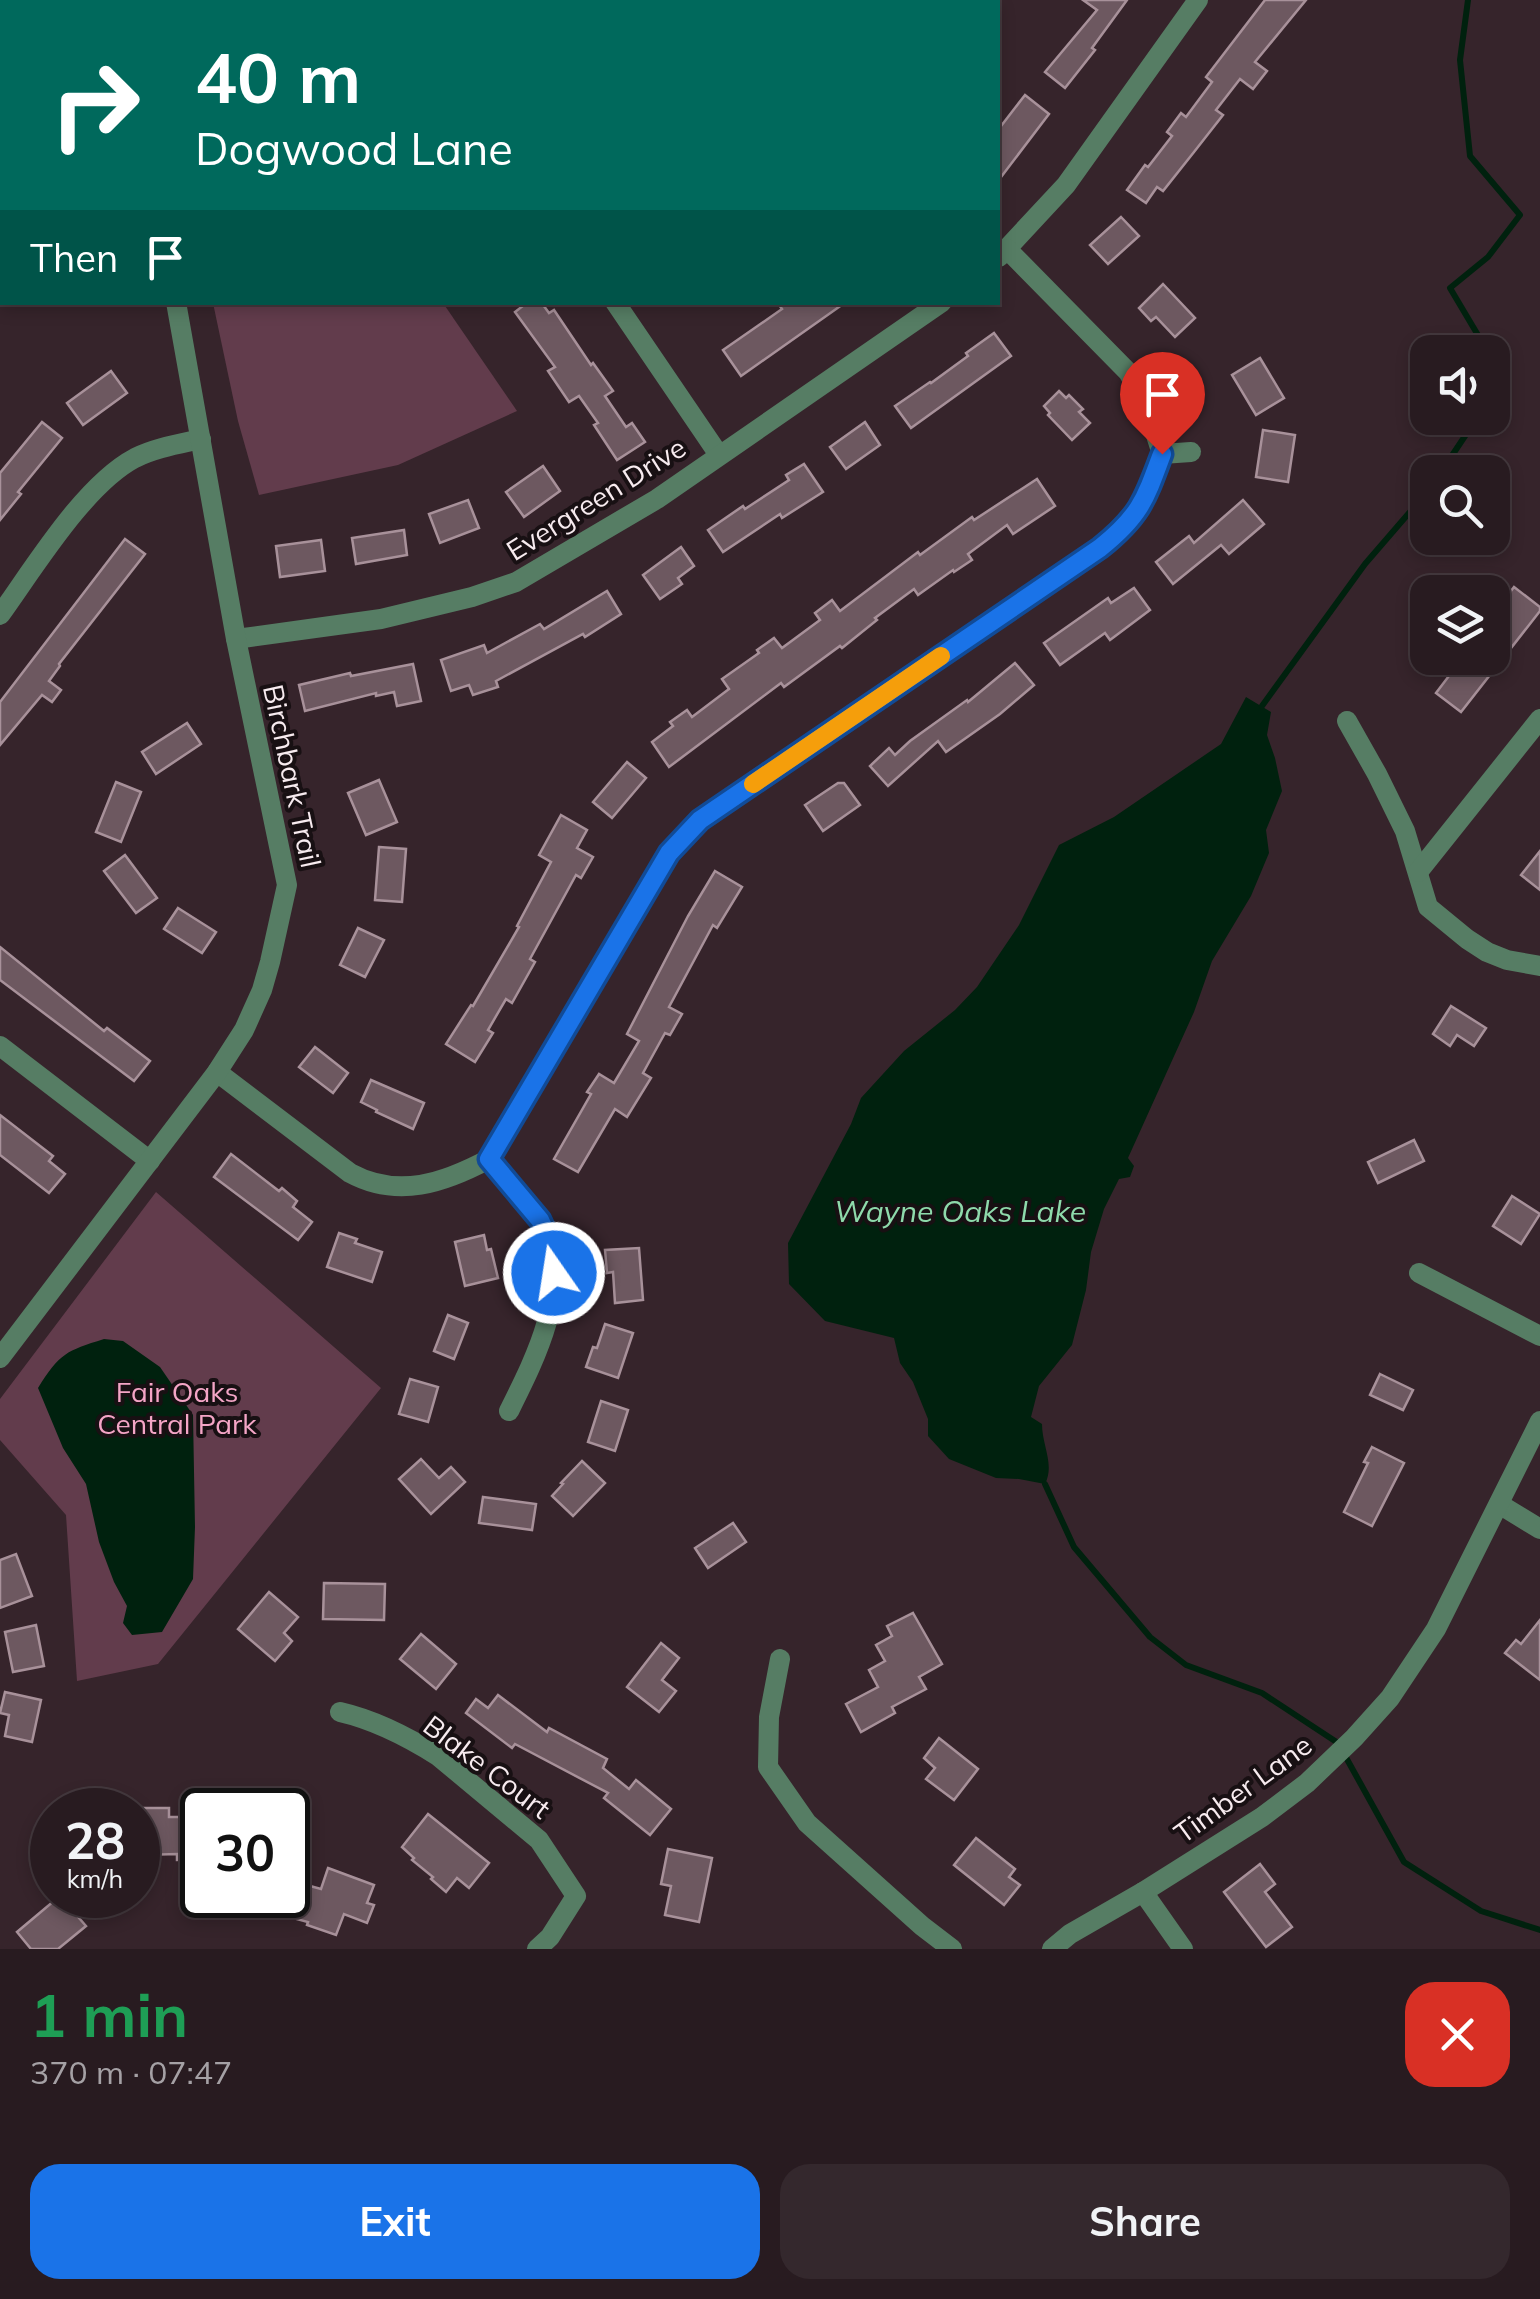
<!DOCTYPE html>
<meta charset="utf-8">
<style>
:root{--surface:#281b20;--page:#34282d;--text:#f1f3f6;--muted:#a5a1a5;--line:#44393e;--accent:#1a73e8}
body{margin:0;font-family:Mulish,sans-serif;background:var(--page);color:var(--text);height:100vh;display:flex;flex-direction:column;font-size:38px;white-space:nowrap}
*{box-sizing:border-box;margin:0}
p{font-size:32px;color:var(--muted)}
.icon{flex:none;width:55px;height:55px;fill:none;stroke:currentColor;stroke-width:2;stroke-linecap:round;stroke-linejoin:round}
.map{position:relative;height:1949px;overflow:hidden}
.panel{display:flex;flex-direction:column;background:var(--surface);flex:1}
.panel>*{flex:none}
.top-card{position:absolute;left:0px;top:0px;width:1000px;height:305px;box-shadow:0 5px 15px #0003,0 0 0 2px var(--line);background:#00695c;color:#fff;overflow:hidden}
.fabs{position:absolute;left:1410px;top:335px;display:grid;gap:20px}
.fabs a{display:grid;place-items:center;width:100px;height:100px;border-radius:20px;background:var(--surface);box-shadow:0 5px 15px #0003,0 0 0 2px var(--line);font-size:50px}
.speed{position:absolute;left:30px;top:1788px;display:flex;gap:20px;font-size:50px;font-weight:700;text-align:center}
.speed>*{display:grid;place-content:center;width:130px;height:130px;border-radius:50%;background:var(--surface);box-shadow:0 5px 15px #0003,0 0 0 2px var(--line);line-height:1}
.speed small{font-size:25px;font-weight:400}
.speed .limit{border:5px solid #111;border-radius:15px;background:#fff;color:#111}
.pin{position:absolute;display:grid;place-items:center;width:85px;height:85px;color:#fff;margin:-102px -42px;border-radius:50% 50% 50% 0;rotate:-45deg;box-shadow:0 0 10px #0007}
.pin .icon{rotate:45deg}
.me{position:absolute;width:110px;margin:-55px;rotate:347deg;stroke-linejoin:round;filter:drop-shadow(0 0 8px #0008)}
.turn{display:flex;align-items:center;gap:35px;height:210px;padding:0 30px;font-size:45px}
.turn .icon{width:130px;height:130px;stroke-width:2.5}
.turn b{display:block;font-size:70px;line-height:85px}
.then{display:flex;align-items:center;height:95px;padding:0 30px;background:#0003;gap:20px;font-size:38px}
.round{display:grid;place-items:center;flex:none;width:105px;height:105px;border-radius:30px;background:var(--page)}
.headline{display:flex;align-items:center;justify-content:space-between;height:170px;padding:0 30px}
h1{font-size:60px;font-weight:700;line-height:75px;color:#1e9e55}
.action{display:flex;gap:20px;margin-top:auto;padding:20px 30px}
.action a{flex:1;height:115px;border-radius:30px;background:var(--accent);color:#fff;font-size:40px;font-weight:700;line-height:115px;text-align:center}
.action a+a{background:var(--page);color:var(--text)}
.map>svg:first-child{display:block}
</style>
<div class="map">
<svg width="1540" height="1949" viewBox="0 0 1540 1949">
<rect width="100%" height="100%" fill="#36242b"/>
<g fill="#623c4c">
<polygon points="213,303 443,303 517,411 398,465 259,495 238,421"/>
<polygon points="156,1192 381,1388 158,1664 77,1681 66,1515 0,1440 0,1399"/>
</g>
<g fill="#00210e">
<path d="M 1246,697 L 1271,712 L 1267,735 L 1275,758 L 1282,791 L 1266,830 L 1269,853 L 1251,896 L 1212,961 L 1194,1012 L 1128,1158 L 1134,1166 L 1130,1177 L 1119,1179 L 1104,1209 L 1091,1252 L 1086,1290 L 1072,1345 L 1039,1386 L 1031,1417 L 1042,1424 C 1042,1446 1055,1464 1045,1484 L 1019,1479 L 996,1478 L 949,1459 L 928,1436 L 928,1419 L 913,1382 L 900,1363 L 894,1338 L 825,1321 L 789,1284 L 788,1243 L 851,1124 L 861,1098 L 904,1051 L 955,1010 L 977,987 L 1019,925 L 1059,845 L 1114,817 L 1221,744 Z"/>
<path d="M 104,1339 L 123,1341 L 160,1367 L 193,1415 L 195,1527 L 193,1579 L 162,1632 L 132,1635 L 123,1623 L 127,1606 L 114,1582 L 99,1542 L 86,1484 L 63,1448 L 38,1388 C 60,1353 66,1351 104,1339 Z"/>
</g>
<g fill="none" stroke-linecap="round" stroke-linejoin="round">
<g stroke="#00210e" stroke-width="6">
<polyline points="1468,0 1460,60 1470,156 1520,215 1488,257 1450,288 1488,352"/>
<polyline points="1441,472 1477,418"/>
<polyline points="1262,706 1365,564 1428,491"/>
<polyline points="1045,1484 1074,1547 1150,1637 1186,1665 1262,1693 1338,1743 1404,1862 1481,1911 1540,1930"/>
</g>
</g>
<g fill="#6d5860" stroke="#a8919a" stroke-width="2.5">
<polygon points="1083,0 1127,0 1092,48 1095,50 1065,88 1045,72 1097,10"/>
<polygon points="1265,0 1306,0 1255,62 1267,71 1253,89 1240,79 1216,110 1223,115 1194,152 1163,191 1157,187 1146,203 1127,190 1145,165 1148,167 1172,136 1167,132 1181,113 1186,117 1212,82 1206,77"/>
<polygon points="1025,95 1049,114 998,181 998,130"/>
<polygon points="1121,217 1139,236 1108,264 1090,245"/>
<polygon points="1163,284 1195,318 1175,337 1156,317 1151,321 1139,308"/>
<polygon points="528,302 541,302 549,313 554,310 591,365 593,363 613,391 605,396 626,427 632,423 645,442 617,460 594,425 598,423 579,396 569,402 548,371 555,367 515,312"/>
<polygon points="777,302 846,302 741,376 723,350 782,309"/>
<polygon points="994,333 1011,356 911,428 895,406 930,382 931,383 968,356 966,353"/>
<polygon points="1260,358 1284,398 1256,415 1232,375"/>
<polygon points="111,371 127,393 83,425 67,403"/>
<polygon points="1059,391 1066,398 1069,395 1083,409 1079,412 1090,423 1072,440 1048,415 1050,413 1044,406"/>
<polygon points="42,422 62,438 18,492 21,494 0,520 0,473"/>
<polygon points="865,422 880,445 846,469 830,447"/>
<polygon points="1263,430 1295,435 1288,482 1256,477"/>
<polygon points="804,464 823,492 782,518 780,514 723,552 708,530 743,506 745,509 789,480 786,475"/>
<polygon points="543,466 560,491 524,517 506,492"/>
<polygon points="1037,479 1055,506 1013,534 1007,525 968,554 972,560 954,572 953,570 918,595 914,589 875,618 877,620 842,648 840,646 784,687 781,683 669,767 652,742 673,726 670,722 687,710 692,717 729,689 722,679 759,653 757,650 774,638 782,648 820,620 815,613 832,600 840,611 918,552 920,555 972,517 974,520"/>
<polygon points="468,500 479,528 440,543 429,514"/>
<polygon points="1243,500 1264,524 1229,554 1221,545 1173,584 1156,562 1189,536 1194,543"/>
<polygon points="404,530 407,555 356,564 352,538"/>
<polygon points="125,539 145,554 59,664 60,666 49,681 61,690 52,702 42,695 0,745 0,702"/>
<polygon points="321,540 325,571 280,577 276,546"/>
<polygon points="681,547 694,566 678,578 682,584 660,599 643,575"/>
<polygon points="1514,587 1540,607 1540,611 1461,712 1436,693 1455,668 1441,658 1492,658 1492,627 1507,608 1501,604"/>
<polygon points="1134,588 1150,610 1110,640 1105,633 1060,665 1044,643 1108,598 1111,603"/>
<polygon points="607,591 621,614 585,637 583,634 496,681 498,687 473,695 469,685 451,691 441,660 484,645 487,653 540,624 544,629"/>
<polygon points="1015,663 1034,685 1000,714 946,752 938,741 888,786 870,766 889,748 895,755 910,741 967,700 968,702"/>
<polygon points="413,664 421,701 397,706 394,692 376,696 376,693 305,711 299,685 350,673 351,676"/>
<polygon points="187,723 201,744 156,774 142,752"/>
<polygon points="627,762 646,778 612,818 593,802"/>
<polygon points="379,780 397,822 366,835 348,793"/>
<polygon points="116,782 141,792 121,842 96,832"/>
<polygon points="838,783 844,783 860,805 823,831 805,805"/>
<polygon points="561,815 587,830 577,848 593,857 581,878 576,875 530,959 535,962 512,1003 506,999 488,1030 493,1033 475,1062 446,1044 471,1005 473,1006 519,927 517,926 551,862 539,855"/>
<polygon points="379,847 406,849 402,902 375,900"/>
<polygon points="1540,851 1540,890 1521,875"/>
<polygon points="125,855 157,898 136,913 104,871"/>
<polygon points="715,871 742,887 717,928 713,925 669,1007 682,1014 670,1035 665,1033 643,1073 651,1078 627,1117 615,1109 578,1172 554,1159 591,1094 587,1092 599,1074 614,1083 639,1041 627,1034 688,916"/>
<polygon points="178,908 216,932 202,953 164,929"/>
<polygon points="358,928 384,940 365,977 340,965"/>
<polygon points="0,947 104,1031 107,1028 150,1061 134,1081 0,980"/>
<polygon points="1451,1006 1486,1028 1474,1046 1457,1035 1450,1046 1433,1034"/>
<polygon points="315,1047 348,1073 333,1093 299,1067"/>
<polygon points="371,1080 424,1103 413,1129 376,1112 377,1110 361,1102"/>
<polygon points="0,1115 53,1156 49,1161 65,1174 49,1193 0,1155"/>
<polygon points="1414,1140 1424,1161 1378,1183 1368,1162"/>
<polygon points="231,1154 279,1191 282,1188 297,1201 293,1207 312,1222 298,1240 214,1177"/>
<polygon points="1512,1196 1540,1214 1521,1244 1493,1226"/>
<polygon points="339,1233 357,1239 355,1243 382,1252 372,1282 327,1267"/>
<polygon points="484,1235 487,1250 491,1249 498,1278 465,1286 455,1242"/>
<polygon points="639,1248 643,1300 615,1303 613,1272 607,1273 605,1250"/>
<polygon points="448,1315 468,1323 454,1359 434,1351"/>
<polygon points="605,1324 633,1333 618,1378 586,1367 593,1347 597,1348"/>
<polygon points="1380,1374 1413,1390 1403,1410 1370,1395"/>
<polygon points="410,1379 438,1387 428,1422 399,1414"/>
<polygon points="601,1401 628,1410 615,1451 588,1442"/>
<polygon points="1372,1447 1404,1463 1372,1526 1344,1512 1368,1463 1364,1462"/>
<polygon points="421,1459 439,1478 451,1467 465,1482 431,1514 399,1479"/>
<polygon points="582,1461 605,1483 573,1516 552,1496 563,1484 561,1483"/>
<polygon points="483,1497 536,1504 532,1530 479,1523"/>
<polygon points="733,1523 746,1542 708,1568 695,1548"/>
<polygon points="16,1554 32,1596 0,1608 0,1560"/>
<polygon points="324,1583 385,1584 384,1620 323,1619"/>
<polygon points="269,1592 298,1617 284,1633 292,1641 275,1661 238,1629"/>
<polygon points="913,1613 942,1664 919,1677 926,1689 892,1707 895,1713 861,1732 846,1704 878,1687 869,1670 885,1661 876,1645 892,1636 887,1626"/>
<polygon points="1540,1620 1540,1680 1505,1653 1516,1640 1521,1644"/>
<polygon points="36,1625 44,1666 13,1672 5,1632"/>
<polygon points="421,1634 456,1664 436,1689 400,1659"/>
<polygon points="661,1643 679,1658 662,1680 676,1691 659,1712 627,1687"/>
<polygon points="5,1692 41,1700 32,1742 5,1736 9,1715 0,1713"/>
<polygon points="498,1695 547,1732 549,1728 607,1759 603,1768 629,1789 636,1780 671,1809 650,1835 604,1798 608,1793 515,1744 512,1748 466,1713 476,1699 488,1708"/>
<polygon points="939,1738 978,1769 954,1800 926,1779 935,1768 924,1758"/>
<polygon points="142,1808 169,1808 169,1817 194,1817 194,1831 202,1831 202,1859 177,1860 177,1854 143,1855"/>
<polygon points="428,1814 489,1863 469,1888 457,1878 446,1892 431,1879 433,1877 412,1860 414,1858 402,1847"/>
<polygon points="976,1838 1015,1869 1009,1877 1020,1885 1004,1905 954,1865"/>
<polygon points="668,1849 712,1858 699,1922 665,1915 671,1886 661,1884"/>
<polygon points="1260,1864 1275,1884 1265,1892 1292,1927 1266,1947 1224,1892"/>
<polygon points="328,1868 374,1885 367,1903 374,1905 367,1923 344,1914 336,1935 307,1925 308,1922 227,1900 228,1895 288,1895 288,1880 321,1889"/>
<polygon points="61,1895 90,1895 73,1911 86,1926 58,1949 31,1949 17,1932"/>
</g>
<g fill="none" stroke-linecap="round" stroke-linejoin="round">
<g stroke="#567d64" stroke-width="20">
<polyline points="25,0 26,2"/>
<polyline points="49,2 54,0"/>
<polyline points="478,2 479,0"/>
<polyline points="832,2 834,0"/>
<polyline points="0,171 2,168"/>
<polyline points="999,257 1066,185 1198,0"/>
<polyline points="615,302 719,455"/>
<polyline points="1162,454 1191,452"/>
<path d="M 0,615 C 34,568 84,485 135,458 C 155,448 179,444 201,439"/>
<polyline points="236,639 381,619 472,597 516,582 657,499 942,302"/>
<polyline points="1347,721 1377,774 1405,831 1428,907 1467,939 1487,952 1507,960 1540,966"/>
<polyline points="1418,872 1540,719"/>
<polyline points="0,1046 150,1161"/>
<path d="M 217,1072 L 350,1173 C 398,1199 444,1183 489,1159 L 658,871 L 669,853 L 700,820 L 1100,548 L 1125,528 L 1136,514 L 1144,501 L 1162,454 L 1145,401 L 1128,372 L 1007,249"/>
<path d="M 489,1159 C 508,1181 535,1205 546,1233 C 570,1291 535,1359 509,1411"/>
<polyline points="1419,1273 1540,1336"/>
<polyline points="0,1358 217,1072 244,1030 262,990 270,962 287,885 236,639 176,302"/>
<polyline points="1499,1504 1540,1529"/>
<polyline points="780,1659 769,1717 768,1767 807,1823 922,1926 952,1949"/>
<path d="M 340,1712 C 375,1720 408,1737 438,1756 L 539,1840 L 576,1896 L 550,1937 L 537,1949"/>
<polyline points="1143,1892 1183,1949"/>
<polyline points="1052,1949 1070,1934 1143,1892 1262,1817 1307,1783 1354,1738 1390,1698 1436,1629 1540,1421"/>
</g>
</g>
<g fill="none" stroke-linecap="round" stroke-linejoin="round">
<g stroke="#114b97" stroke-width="25">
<path id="route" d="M 554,1273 L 547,1235 L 540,1220 L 489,1159 L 669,853 L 700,820 L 1100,548 C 1140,516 1145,500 1162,454"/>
</g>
<use href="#route" stroke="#1a73e8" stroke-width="18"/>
<polyline stroke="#f59e0b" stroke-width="18" points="753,784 941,656"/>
</g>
<g text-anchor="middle" stroke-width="8" stroke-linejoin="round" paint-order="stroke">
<g font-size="28" fill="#f7ebef" stroke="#181013">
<text transform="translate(596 499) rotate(-32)" y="10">Evergreen Drive</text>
<text transform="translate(292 776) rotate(78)" y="10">Birchbark Trail</text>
<text transform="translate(487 1767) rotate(37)" y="10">Blake Court</text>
<text transform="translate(1243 1789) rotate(-36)" y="10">Timber Lane</text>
</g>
<g font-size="28" fill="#f4a5c6" stroke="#181013">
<text x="177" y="1402">Fair Oaks<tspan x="177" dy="32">Central Park</tspan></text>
</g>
<g font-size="30" font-style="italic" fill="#8edaab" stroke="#181013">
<text x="960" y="1222">Wayne Oaks Lake</text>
</g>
</g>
</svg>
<div class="fabs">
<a><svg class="icon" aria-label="sound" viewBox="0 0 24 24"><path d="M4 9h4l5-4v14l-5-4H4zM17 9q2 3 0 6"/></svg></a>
<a><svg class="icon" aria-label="search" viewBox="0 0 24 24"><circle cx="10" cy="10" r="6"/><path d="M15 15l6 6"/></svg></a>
<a><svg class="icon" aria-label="layers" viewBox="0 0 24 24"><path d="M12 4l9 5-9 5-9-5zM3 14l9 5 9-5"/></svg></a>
</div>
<div class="speed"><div>28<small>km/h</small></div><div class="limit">30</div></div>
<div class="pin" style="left:1162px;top:454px;background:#d93025"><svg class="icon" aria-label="arrive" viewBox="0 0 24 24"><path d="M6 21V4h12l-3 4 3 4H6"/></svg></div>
<svg class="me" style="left:554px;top:1273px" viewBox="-20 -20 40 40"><circle r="17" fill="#1a73e8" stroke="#fff" stroke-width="3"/><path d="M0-11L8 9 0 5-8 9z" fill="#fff"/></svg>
<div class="top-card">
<div class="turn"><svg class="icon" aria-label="right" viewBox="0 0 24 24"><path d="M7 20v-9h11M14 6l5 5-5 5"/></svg><div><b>40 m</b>Dogwood Lane</div></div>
<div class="then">Then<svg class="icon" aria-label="arrive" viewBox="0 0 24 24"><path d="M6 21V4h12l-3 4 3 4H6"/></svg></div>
</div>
</div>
<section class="panel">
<div class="headline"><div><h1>1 min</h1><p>370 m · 07:47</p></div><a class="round" style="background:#d93025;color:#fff"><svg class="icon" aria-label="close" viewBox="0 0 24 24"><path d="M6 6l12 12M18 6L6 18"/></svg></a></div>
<div class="action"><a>Exit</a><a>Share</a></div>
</section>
